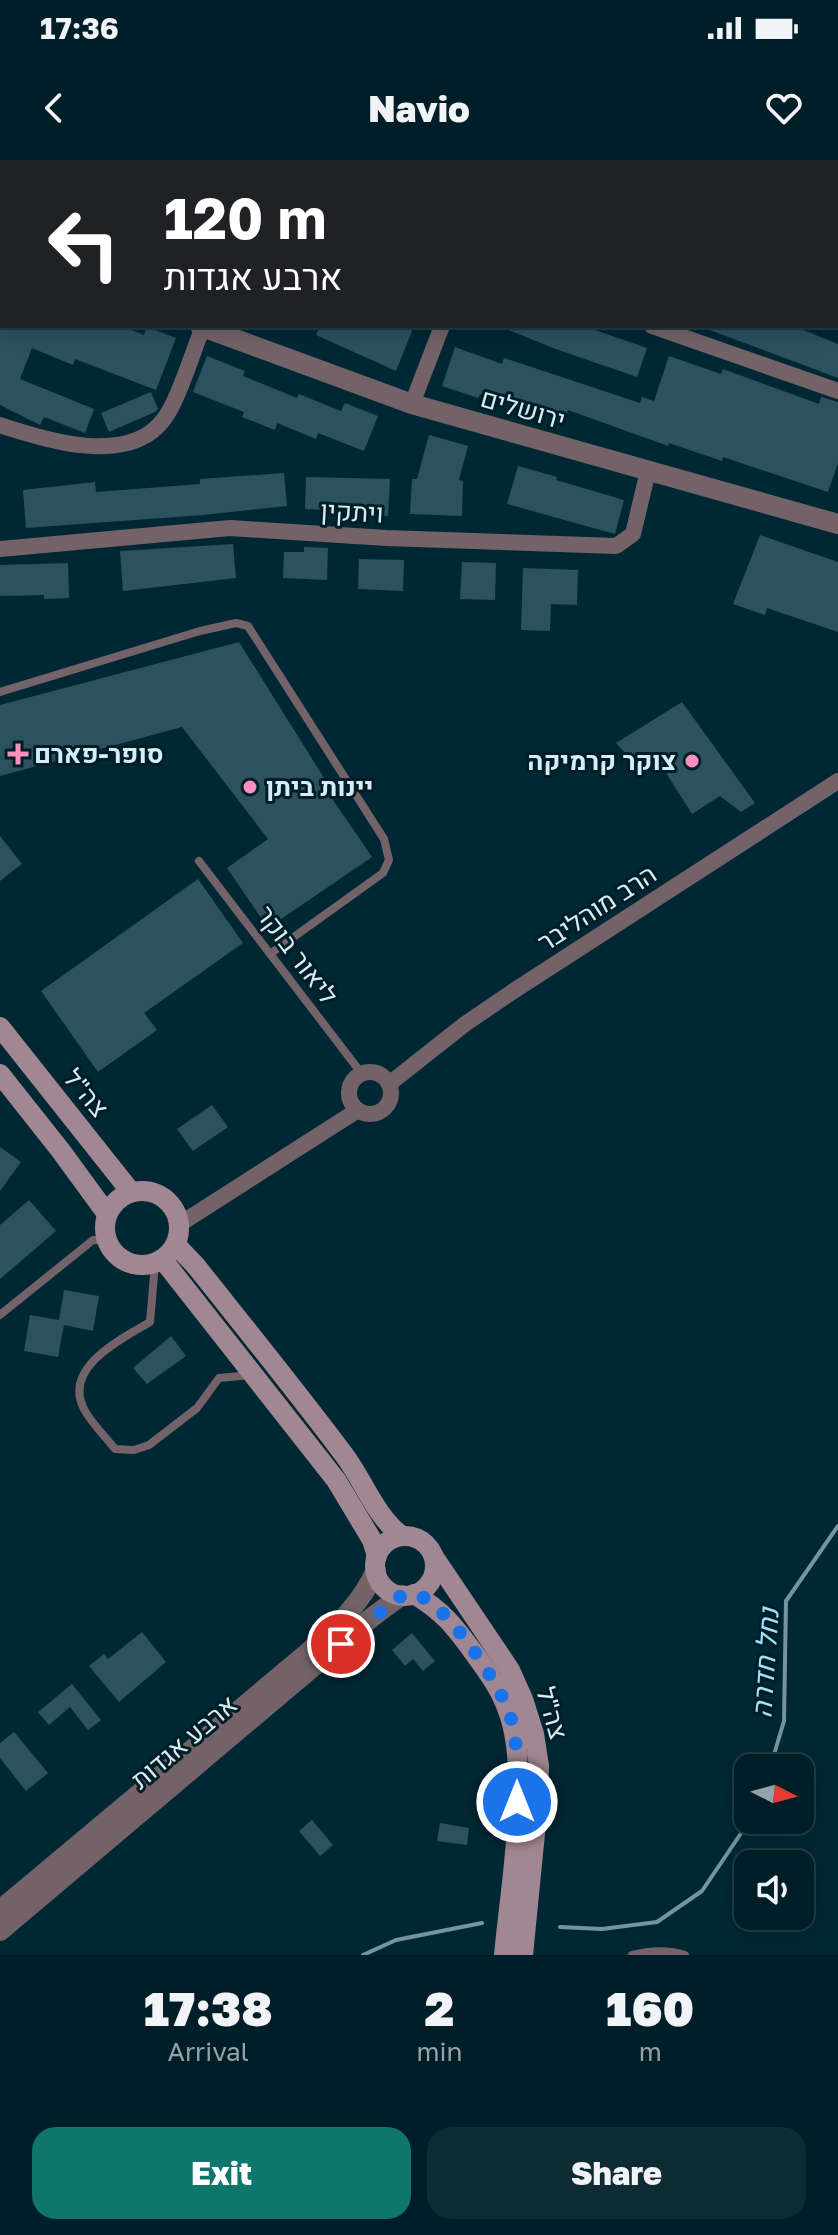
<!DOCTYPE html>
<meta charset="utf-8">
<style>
:root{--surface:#001e27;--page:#0e2b33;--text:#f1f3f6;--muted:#95a2a7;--line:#223c44;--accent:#0f766e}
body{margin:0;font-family:"Golos Text",Heebo,sans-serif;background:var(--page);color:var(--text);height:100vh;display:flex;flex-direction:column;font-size:30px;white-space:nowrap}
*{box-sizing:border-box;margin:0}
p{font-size:26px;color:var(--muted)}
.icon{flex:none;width:44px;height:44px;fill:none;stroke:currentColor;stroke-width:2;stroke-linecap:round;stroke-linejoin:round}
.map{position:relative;height:1795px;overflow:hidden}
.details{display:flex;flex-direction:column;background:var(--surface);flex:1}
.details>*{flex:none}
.guide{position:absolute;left:0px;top:0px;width:838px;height:168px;box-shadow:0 4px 20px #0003,0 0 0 2px var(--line);background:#202124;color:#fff;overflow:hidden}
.needle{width:52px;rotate:96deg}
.buttons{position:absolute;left:734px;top:1594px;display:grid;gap:16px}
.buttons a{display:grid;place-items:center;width:80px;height:80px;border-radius:16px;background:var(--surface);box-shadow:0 4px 20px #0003,0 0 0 2px var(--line);font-size:40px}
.pin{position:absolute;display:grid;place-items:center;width:68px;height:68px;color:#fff;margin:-34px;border:4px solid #fff;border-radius:50%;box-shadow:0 2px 8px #0007}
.me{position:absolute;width:88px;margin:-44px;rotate:0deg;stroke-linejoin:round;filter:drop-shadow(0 0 6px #0008)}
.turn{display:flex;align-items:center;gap:28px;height:168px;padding:0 32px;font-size:36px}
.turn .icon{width:104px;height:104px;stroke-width:2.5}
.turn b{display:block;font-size:56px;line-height:68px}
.eta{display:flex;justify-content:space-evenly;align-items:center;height:136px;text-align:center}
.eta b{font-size:48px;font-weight:800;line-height:56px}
.cta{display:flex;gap:16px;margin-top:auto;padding:16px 32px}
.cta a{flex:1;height:92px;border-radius:24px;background:var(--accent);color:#fff;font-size:32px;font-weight:800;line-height:92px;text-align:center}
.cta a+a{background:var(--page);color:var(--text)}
.status{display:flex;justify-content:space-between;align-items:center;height:56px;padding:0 40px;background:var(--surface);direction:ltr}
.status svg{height:22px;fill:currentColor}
header{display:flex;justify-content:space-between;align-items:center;height:104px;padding:0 32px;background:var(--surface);font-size:36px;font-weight:800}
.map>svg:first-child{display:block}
</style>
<div class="status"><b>17:36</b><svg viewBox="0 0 49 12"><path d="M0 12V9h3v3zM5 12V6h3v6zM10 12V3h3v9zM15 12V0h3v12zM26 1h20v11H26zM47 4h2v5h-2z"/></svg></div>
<header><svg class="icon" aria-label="back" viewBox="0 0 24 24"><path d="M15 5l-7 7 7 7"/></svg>Navio<svg class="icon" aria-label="heart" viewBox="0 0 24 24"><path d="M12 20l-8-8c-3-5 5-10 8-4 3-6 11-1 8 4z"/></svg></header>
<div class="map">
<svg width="838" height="1795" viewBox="0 0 838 1795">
<rect width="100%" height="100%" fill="#002834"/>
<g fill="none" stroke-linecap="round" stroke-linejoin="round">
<g stroke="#7495a0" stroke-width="4">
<polyline points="770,1608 784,1561 786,1441 838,1366"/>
<polyline points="560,1767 602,1769 657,1762 702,1731 750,1660"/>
<polyline points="363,1795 396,1780 482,1763"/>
</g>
</g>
<g fill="#2c525d">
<polygon points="0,166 121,166 144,175 147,167 176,178 156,230 75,199 73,205 32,188 20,219 94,249 85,273 44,257 40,265 0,245"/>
<polygon points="320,166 414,166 396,211 316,175"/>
<polygon points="499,166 597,166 595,170 647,188 637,217 553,188"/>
<polygon points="699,166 793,166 838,184 838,218"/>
<polygon points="455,187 502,204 504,198 640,243 642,237 654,241 669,196 721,214 723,209 819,244 821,237 838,242 838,303 828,332 723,297 722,301 669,283 668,286 568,250 566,257 523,242 521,248 480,234 478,238 442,226"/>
<polygon points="207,196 245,211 243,216 297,238 299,234 341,251 345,243 378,256 364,291 318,273 316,279 277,263 275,270 242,257 244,252 193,232"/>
<polygon points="151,232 158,249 155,252 109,272 101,253"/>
<polygon points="429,275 468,286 459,320 463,321 462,356 410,354 412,319 417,319"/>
<polygon points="518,306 557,317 556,320 624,340 615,374 507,344"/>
<polygon points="284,313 287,346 203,355 26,368 23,330 95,322 96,332 200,324 200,319"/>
<polygon points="306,317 390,319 388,356 369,355 369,351 305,349"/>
<polygon points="760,375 838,402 838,472 767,448 765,455 733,444"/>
<polygon points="233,384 236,418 123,431 120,391"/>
<polygon points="304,387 328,388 327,420 283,418 284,392 304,392"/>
<polygon points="359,399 404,400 403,431 358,429"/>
<polygon points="462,402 496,403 495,440 460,439"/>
<polygon points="68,403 69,438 44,439 44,435 0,436 0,405"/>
<polygon points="523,408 578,410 577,445 551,444 550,471 521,470"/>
<polygon points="239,482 324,618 320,621 372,697 268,768 227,708 268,679 182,567 0,616 0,545"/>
<polygon points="682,542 755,643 741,652 720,636 692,654 656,597 636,605 616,583"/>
<polygon points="0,676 22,704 0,721"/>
<polygon points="198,719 243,783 144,853 157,870 98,912 41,831"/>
<polygon points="212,945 228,967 193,991 177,969"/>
<polygon points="0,987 21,1002 0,1031"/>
<polygon points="29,1040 56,1071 0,1119 0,1065"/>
<polygon points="64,1130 99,1136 93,1171 64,1165 58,1197 24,1191 30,1155 59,1160"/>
<polygon points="171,1176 186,1196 147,1224 133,1208"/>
<polygon points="142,1472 166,1502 119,1542 89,1506 104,1494 108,1499"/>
<polygon points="412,1473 435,1501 423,1511 413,1499 405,1506 392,1490"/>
<polygon points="72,1524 101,1560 88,1570 70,1547 49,1565 38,1552"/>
<polygon points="14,1572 48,1613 26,1631 0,1598 0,1583"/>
<polygon points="312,1660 333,1685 320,1696 299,1671"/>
<polygon points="440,1663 469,1668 467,1685 437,1681"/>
</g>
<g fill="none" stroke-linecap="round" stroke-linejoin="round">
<g stroke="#736369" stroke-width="8">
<polyline points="0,532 200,471 236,463 248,466 384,679 389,700 383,713 270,794"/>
<polyline points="199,701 362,914"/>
<path d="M 155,1104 L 150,1162 C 123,1178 62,1207 84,1249 C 91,1263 105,1276 115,1289 L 134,1290 L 149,1285 L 197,1248 L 219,1218 L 251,1215"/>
<polyline points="0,1155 93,1080 107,1081"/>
<path d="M 632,1795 C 650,1791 667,1789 685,1795"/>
</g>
<g stroke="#736369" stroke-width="16">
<polyline points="556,0 561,2"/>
<polyline points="66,2 67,0"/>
<polyline points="245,2 246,0"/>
<polyline points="509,2 511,0"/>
<polyline points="796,2 797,0"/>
<polyline points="836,110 838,111"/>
<polyline points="652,166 838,231"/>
<polyline points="412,244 442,166"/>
<path d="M 0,265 C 45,280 129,307 164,259 C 178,241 193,191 203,167"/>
<polyline points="0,389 230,368 386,378 616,386 633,374 648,311"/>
<circle cx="370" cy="933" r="21"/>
<polyline points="389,924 465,864 512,832 838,621"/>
<polyline points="180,1064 358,950"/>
</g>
<g stroke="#736369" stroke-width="20">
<polyline points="0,87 2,87"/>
<polyline points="200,166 412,244 838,364"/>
<path d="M 0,1750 L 305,1495 C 333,1469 361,1445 376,1410"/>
<polyline points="0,1771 371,1458 402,1435"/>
</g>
<g stroke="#a18791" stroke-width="20">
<polyline points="0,867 131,1032"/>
<polyline points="0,914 61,991 107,1054"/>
<circle cx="142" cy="1068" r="37"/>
<path d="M 176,1085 L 196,1106 C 246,1169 297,1232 345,1296 C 364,1322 376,1357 402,1376"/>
<polyline points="163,1100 336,1320 372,1380 377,1396"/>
<circle cx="405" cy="1406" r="30"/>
<polyline points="434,1397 510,1510 523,1539 534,1574 539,1606 538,1643 523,1795"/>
<path d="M 414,1434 C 443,1451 455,1467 474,1493 C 488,1512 501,1530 508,1551 C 531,1613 510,1728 504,1795"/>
</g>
</g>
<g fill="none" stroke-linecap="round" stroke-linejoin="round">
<path stroke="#1a73e8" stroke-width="14" stroke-dasharray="0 25.2" d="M 341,1484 L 402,1435 C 406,1435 410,1433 414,1434 C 445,1440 501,1526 510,1555 C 518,1583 518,1613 517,1642"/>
</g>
<g fill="#fe8ebd" stroke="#001e27" stroke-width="3">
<path d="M14 582h8v8h8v8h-8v8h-8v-8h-8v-8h8z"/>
<circle cx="692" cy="601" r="8"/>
<circle cx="250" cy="627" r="8"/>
</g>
<g text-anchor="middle" stroke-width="6" stroke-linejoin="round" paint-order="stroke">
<g font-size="26" fill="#d7ecf4" stroke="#001e27">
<text transform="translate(523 249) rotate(16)" y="9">ירושלים</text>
<text transform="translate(352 352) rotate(3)" y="9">ויתקין</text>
<text transform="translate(597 748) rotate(-33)" y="9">הרב מוהליבר</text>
<text transform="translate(297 795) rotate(53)" y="9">ליאור בוקר</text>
<text transform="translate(86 933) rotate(50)" y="9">צה"ל</text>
<text transform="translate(552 1553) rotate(74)" y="9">צה"ל</text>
<text transform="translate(184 1582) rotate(-40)" y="9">ארבע אגדות</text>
</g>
<g font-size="26" font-weight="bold" fill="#d7ecf4" stroke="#001e27" text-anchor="start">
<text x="34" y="603">סופר-פארם</text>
<text x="676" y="610" text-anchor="end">צוקר קרמיקה</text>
<text x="266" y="636">יינות ביתן</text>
</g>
<g font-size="28" font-style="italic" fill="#9ce3fb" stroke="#001e27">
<text transform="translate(765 1503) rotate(-86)" y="10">נחל חדרה</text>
</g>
</g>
</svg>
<div class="buttons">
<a><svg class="needle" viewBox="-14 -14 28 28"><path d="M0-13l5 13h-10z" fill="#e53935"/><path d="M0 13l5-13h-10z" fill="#95a2a7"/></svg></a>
<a><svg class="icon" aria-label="sound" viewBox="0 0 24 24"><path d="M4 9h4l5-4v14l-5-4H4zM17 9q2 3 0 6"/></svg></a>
</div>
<div class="pin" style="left:341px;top:1484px;background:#d93025"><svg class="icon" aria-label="arrive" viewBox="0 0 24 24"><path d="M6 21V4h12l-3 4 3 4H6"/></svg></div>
<svg class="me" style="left:517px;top:1642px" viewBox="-20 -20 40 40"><circle r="17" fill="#1a73e8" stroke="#fff" stroke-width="3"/><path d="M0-11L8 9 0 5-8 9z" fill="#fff"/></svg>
<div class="guide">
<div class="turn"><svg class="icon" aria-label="left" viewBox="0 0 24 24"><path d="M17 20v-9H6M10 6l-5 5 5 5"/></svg><div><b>120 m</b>ארבע אגדות</div></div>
</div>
</div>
<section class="details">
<div class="eta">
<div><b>17:38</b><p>Arrival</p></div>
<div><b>2</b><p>min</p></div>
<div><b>160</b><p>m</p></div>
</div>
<div class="cta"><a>Exit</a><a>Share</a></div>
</section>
